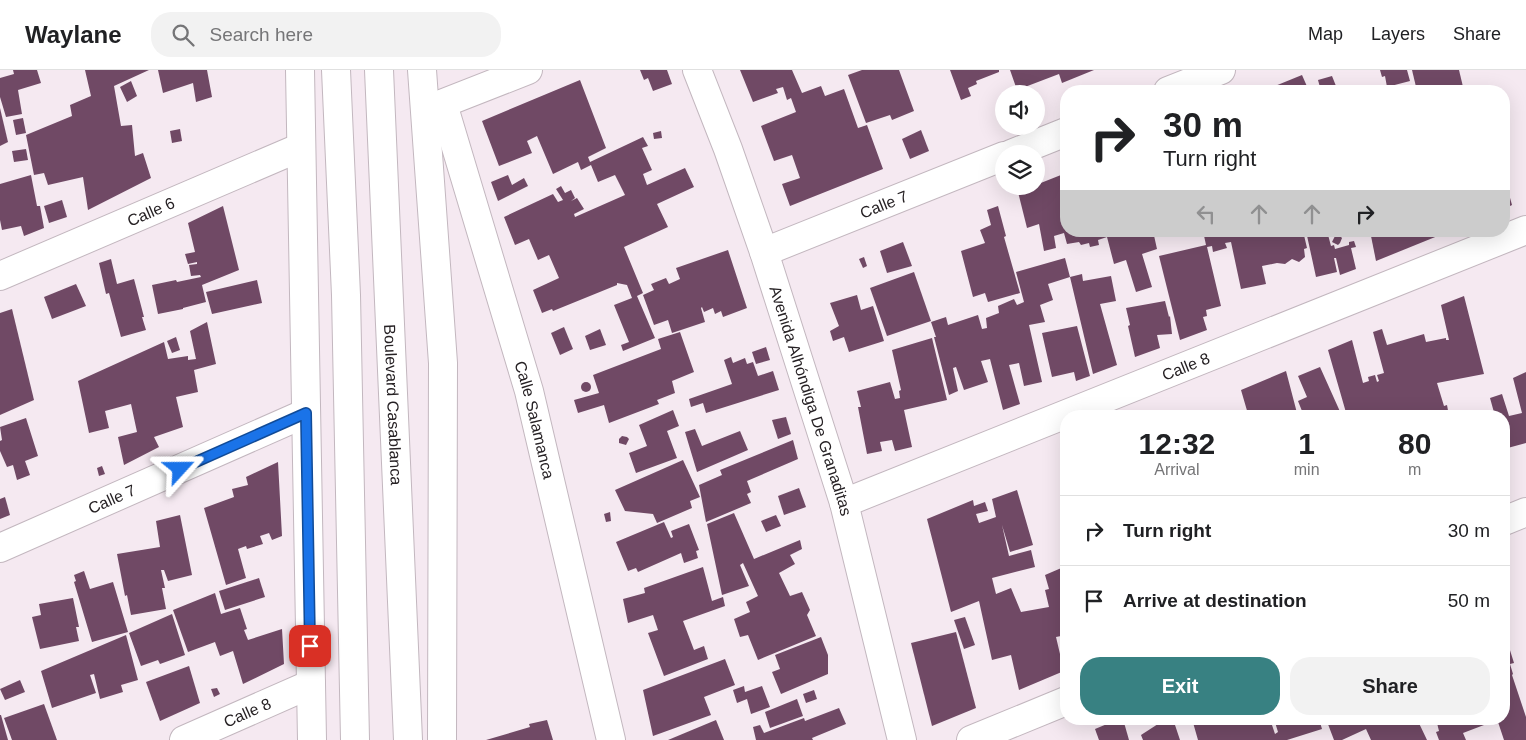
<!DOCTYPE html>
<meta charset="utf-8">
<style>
:root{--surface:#fff;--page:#f2f2f2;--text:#202124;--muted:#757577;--line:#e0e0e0;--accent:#388182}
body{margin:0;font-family:Arial,sans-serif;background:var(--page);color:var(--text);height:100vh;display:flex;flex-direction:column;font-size:19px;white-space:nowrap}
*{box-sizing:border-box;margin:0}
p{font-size:16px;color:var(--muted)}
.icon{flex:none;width:28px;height:28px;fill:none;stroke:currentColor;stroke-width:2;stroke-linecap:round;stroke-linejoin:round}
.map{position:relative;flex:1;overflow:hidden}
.panel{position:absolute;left:1060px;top:340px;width:450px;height:315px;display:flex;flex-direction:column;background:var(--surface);border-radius:20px;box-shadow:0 5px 20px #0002}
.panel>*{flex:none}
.top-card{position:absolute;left:1060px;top:15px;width:450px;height:152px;border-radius:20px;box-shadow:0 5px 20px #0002;background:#fff;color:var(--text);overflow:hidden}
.buttons{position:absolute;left:995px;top:15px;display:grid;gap:10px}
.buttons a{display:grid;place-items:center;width:50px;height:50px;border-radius:50%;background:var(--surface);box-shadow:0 5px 20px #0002;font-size:25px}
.pin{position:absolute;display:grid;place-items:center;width:42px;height:42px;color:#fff;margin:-21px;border-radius:10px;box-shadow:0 2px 8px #0006}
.me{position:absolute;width:55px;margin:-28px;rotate:66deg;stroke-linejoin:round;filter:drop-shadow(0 0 4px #0008)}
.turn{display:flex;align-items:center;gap:18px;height:105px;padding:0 20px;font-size:22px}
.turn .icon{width:65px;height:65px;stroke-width:2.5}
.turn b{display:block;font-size:35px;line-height:42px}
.lanes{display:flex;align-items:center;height:48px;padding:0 20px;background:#0003;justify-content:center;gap:25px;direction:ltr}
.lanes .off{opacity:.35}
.eta{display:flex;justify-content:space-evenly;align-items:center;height:85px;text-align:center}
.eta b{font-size:30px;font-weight:600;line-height:35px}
.cta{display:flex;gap:10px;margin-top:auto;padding:10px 20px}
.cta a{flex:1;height:58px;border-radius:20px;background:var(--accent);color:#fff;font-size:20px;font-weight:600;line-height:58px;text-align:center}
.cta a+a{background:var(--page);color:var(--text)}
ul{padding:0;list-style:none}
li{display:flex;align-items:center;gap:15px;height:70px;padding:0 20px;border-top:1px solid var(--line)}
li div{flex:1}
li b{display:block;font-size:19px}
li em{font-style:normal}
header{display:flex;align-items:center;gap:30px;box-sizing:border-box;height:70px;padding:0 25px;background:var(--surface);border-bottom:1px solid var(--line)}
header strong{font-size:24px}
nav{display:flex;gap:28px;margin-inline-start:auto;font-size:18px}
.search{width:350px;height:45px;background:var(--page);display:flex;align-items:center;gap:12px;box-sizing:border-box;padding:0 18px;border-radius:20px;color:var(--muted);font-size:19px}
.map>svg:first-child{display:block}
</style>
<header>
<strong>Waylane</strong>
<div class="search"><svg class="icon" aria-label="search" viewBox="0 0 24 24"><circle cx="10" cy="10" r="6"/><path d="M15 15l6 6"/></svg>Search here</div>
<nav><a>Map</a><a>Layers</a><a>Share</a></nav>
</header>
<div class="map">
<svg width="1526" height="670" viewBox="0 0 1526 670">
<rect width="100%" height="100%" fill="#f5e9f1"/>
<g fill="#704965">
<polygon points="13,0 37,0 41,13 18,20 22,44 6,47 0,27 0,8 14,4"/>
<polygon points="85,0 149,0 114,16 121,56 132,55 135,86 143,83 151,108 88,140 83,107 48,115 44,103 34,105 26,65 72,46 70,35 91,26"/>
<polygon points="158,0 207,0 212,27 196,32 193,13 163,23"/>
<polygon points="640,0 667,0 672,14 653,21 648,8 644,10"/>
<polygon points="740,0 792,0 802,23 821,16 825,26 844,19 858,58 867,55 883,99 790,136 782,114 800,108 792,85 774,91 761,56 796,42 791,28 787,30 783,17 776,19 778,23 753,32"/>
<polygon points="862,0 899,0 914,41 892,50 890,45 866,53 848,5"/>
<polygon points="950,0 999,0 999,2 976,11 977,14 968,18 971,26 961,30"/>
<polygon points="1010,0 1094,0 1062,13 1059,4 1017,20"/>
<polygon points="1380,0 1407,0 1410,11 1387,17 1385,6 1382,7"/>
<polygon points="1412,0 1459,0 1464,21 1417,21"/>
<polygon points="1302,5 1309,21 1278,21 1275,16"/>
<polygon points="1332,6 1338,21 1321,21 1318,10"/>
<polygon points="580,10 606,78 588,87 590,92 643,67 648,76 642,78 652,100 643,104 647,115 685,98 694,117 657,134 668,157 624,177 643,223 637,226 655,268 623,281 621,275 629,272 614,235 632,228 627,215 617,213 617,215 553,241 552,239 542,243 533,220 559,208 549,185 538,190 529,169 515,175 504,147 553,124 558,132 563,130 556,119 561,116 565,123 571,120 575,128 571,131 577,128 584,139 574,144 575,147 625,125 615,105 598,112 591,95 581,100 578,92 553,104 537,66 527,71 532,83 499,96 482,51"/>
<polygon points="131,11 137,26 127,32 120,17"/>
<polygon points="0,38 8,72 0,76"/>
<polygon points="23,48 26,63 16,65 13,50"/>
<polygon points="180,59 182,71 172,73 170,61"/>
<polygon points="921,60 929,81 910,89 902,69"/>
<polygon points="661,61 662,68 654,69 653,63"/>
<polygon points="26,79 28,90 14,92 12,81"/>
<polygon points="1066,103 1066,161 1153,161 1157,179 1142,184 1152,217 1136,222 1126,190 1114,194 1107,167 1098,170 1099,175 1090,177 1089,173 1081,175 1079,172 1067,174 1064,163 1054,166 1056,178 1044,181 1039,154 1027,158 1018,122"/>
<polygon points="31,105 37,136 40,136 44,158 24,166 21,156 2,160 0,150 0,114"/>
<polygon points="508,105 512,115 524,108 528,116 498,131 491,112"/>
<polygon points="1507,117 1512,135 1504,139 1504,118"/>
<polygon points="62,130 67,147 49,153 44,136"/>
<polygon points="223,136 239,200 202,215 206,232 183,238 183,239 158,244 152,215 176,210 177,212 201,207 200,205 191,206 189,195 197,194 197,192 188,194 185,184 195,182 188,153"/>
<polygon points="998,136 1006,166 1004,167 1020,223 988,232 985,223 973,227 961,181 985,173 980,160 991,155 987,140"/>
<polygon points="1203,161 1254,161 1255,163 1260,161 1303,161 1307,178 1304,179 1305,187 1299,192 1292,189 1285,194 1277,193 1262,196 1266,214 1241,219 1231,172 1225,173 1227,178 1213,182 1212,176 1207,177 1221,236 1206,240 1207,246 1203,247 1207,260 1180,270 1159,186 1206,175"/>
<polygon points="1306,161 1327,161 1331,176 1334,175 1335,179 1349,175 1349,172 1354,171 1356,177 1351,178 1356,199 1340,205 1336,188 1334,188 1337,202 1316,207"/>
<polygon points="1370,161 1450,161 1376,191"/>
<polygon points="1339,165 1342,168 1340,173 1338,175 1332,172 1335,166"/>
<polygon points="903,172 912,196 887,203 880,181"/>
<polygon points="728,180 747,238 723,247 721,241 715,244 713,238 704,242 702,237 701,238 705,252 672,263 668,250 654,255 643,225 654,220 651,214 666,208 669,214 680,209 676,198"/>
<polygon points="864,187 867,196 863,198 859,189"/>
<polygon points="1065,188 1070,207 1048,214 1053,230 1040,235 1045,252 1029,255 1042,312 1024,316 1019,293 1009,295 1020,334 1003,340 990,289 981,291 988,312 964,320 956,297 953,298 958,321 949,325 934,267 936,267 931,252 946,247 948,255 978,245 982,259 987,258 986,248 999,243 998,236 1014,229 1017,235 1024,232 1016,202"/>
<polygon points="111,189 117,214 134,209 144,247 142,247 146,260 121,267 109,223 106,224 99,193"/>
<polygon points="914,202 931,251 887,266 870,218"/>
<polygon points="1082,204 1083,211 1111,206 1116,231 1100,234 1117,295 1093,304 1070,207"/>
<polygon points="257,210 262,233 212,244 206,222"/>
<polygon points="76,214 86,236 52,249 44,227"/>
<polygon points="857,225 861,240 873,236 884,271 849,282 844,267 833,271 830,261 839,256 830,233"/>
<polygon points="1464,226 1484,304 1437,313 1444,336 1447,335 1449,346 1400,346 1399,341 1391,342 1392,346 1347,346 1328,280 1352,270 1363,313 1369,311 1368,307 1375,305 1377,312 1379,311 1377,305 1384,303 1373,262 1382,259 1387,275 1424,264 1426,272 1446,268 1446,270 1449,270 1441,235"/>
<polygon points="1165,231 1169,247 1170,246 1172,264 1157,265 1160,278 1135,287 1128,256 1130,255 1126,238"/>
<polygon points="12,239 34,330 0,345 0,243"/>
<polygon points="207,252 216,294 194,300 198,322 176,327 183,357 154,367 159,377 124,395 118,367 137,362 131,334 105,341 109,358 89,363 78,311 164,272 168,289 188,286 188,290 196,289 190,261"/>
<polygon points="1077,256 1090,306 1076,311 1074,302 1052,307 1042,263"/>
<polygon points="564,257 573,279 560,285 551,263"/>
<polygon points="600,259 606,275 590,280 585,266"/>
<polygon points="680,262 694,302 672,311 675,323 657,330 659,334 609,353 604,335 578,343 574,330 599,323 593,305 661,279 658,269"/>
<polygon points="176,267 180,280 172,283 167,271"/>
<polygon points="932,268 947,330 904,340 912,377 895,381 892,370 880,372 882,381 867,384 858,337 861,337 857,321 890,312 895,329 900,328 899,321 901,320 892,280"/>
<polygon points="766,277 770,290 756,294 752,282"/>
<polygon points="731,287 733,293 745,288 747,294 753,292 758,306 773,301 779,320 706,343 703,333 691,337 689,329 732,314 724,290"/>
<polygon points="1320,297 1342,346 1252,346 1251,343 1248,344 1241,320 1286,301 1297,343 1302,341 1298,331 1307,327 1298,306"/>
<polygon points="1526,302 1526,373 1504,379 1504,346 1495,346 1490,328 1502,324 1509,346 1522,343 1513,308"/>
<circle cx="586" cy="317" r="5"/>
<polygon points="673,340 679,356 667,361 677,388 636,403 629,383 647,376 639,355"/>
<polygon points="786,347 791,364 778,369 772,350"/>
<polygon points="26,348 38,386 25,391 30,405 17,410 13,395 7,397 0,381 0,371 2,370 0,357"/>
<polygon points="695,359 702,376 740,361 748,380 697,402 685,362"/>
<polygon points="622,366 627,367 629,369 626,375 619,373 619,369"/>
<polygon points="793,370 798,389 747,411 751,422 747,424 751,433 706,452 699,415 722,405 720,400"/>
<polygon points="683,390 700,427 690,431 692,438 657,453 653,444 625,441 615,420"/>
<polygon points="278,392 282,466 272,470 269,463 260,466 263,474 247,479 246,476 238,479 246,508 226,515 204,438 234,427 232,419 248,415 246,407"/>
<polygon points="102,396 105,404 99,406 97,398"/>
<polygon points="799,418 806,437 784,445 778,426"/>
<polygon points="1017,420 1033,475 1010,482 1002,455 1009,486 1031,480 1035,497 992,508 996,524 1011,518 1021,542 1049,537 1045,520 1049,519 1045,505 1066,496 1066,510 1061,511 1066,530 1066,565 1056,567 1064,601 1019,620 1011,585 992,590 979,531 951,542 927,449 973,430 974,436 985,432 988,441 976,444 979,453 996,447 992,429"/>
<polygon points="5,427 10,445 0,449 0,429"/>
<polygon points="610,442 611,451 606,452 604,444"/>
<polygon points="734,443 754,489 800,470 802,479 790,485 795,494 779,503 790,526 802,522 810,540 807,545 816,566 758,590 748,565 740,567 734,549 750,542 746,532 758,526 743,493 740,495 749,516 722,525 707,454"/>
<polygon points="180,445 192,505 168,511 164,500 161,500 165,518 162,518 166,539 131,545 127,525 125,526 117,484 160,477 156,451"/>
<polygon points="776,445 781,456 766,462 761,451"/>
<polygon points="664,452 671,468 673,467 671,461 689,454 699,480 696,481 698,488 684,493 681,483 638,502 636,498 628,501 616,472"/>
<polygon points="703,497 712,531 723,527 725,536 683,551 694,580 704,576 708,589 664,606 648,563 658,560 653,545 628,553 623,529 645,523 644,518"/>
<polygon points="84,501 90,519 113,512 128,562 92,572 74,512 76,511 74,505"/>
<polygon points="259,508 265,527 225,540 219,521"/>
<polygon points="215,523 221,544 240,538 247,559 244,560 248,570 282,559 284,594 243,614 233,581 220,586 215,572 188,582 173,540"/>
<polygon points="73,528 79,557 76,557 79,571 40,579 32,547 41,545 39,534"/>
<polygon points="172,544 185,585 160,594 158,590 141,596 129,563"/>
<polygon points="965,547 975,575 964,579 954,550"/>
<polygon points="1504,561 1514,593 1510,594 1513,604 1512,605 1526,647 1526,670 1504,670 1497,649 1504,649"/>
<polygon points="956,562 976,638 932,656 911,573"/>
<polygon points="126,565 138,610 121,615 123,622 100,629 94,604 90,605 96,623 52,638 41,601"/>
<polygon points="821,567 828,585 828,604 781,624 772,602 780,599 775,585"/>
<polygon points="725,589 735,615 704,627 711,645 653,666 643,620"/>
<polygon points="189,596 200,633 160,651 146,612"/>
<polygon points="20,610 25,622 5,630 0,619"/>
<polygon points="744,616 745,622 762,616 770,637 751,644 747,629 737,633 733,620"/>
<polygon points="217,618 220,624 214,627 211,619"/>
<polygon points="814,620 817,629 806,633 803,624"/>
<polygon points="797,629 803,646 770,658 765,642"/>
<polygon points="44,634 57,670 12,670 4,648"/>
<polygon points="839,638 846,654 812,668 813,670 756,670 753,657 760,655 764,663 804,648 805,651"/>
<polygon points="0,645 1,645 8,670 0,670"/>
<polygon points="1119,649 1123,649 1129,670 1099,670 1095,659"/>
<polygon points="1173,649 1180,670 1143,670 1141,665 1158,654"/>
<polygon points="1192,649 1270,649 1275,664 1278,662 1274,649 1319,649 1322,659 1287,670 1198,670"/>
<polygon points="1326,649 1377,649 1379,653 1390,649 1417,649 1427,670 1371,670 1366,659 1342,670 1334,670"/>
<polygon points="1436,649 1482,649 1484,655 1463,663 1466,670 1439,670 1436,662 1439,661"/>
<polygon points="547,650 553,670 486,670 530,657 529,654"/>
<polygon points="716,650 724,670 668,670"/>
</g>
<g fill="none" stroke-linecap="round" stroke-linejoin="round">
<g stroke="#c3b7bf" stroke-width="30">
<g id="street">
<path id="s1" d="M 697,0 L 728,79 L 764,182 L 844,433 L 902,670"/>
<polyline points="1168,21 1221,0"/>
<path id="s2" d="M 443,34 L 529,321 L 611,670"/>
<polyline points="426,40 528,0"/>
<polyline points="1011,84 1066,62"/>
<path id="s3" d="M 764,182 L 1004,86"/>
<path id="s4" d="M 0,206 L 301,77"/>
<path id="s5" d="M 844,433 L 1526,160"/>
<polyline points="1504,451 1526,442"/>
<path id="s6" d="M 0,478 L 306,343"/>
<path id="s7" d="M 184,670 L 311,614"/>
<polyline points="971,670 1066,631"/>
</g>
</g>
<g stroke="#c3b7bf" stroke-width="30">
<g id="secondary">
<polyline points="300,0 311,614"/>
<polyline points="422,0 443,293 442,670"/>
</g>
</g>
<g stroke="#c3b7bf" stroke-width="30">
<g id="primary">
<polyline points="336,0 346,225 355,670"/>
<path id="s8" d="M 379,0 L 408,670"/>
<polyline points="311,614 312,670"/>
</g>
</g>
<use href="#street" stroke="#fff" stroke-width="28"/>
<use href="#secondary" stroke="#fff" stroke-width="28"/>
<use href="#primary" stroke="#fff" stroke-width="28"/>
</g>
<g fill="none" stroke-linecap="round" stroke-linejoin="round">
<g stroke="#114b97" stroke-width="12">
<polyline id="route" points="180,399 306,343 310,576"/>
</g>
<use href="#route" stroke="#1a73e8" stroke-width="9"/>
</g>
<g text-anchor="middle" stroke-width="5" stroke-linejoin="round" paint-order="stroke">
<g font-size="16" fill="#262124" stroke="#fef9fc">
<text dy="6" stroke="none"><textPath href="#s3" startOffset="129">Calle 7</textPath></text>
<text dy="6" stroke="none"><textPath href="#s4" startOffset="164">Calle 6</textPath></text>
<text dy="6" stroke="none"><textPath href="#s5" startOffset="368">Calle 8</textPath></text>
<text dy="6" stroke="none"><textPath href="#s1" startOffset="350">Avenida Alhóndiga De Granaditas</textPath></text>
<text dy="6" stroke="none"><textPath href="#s8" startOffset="335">Boulevard Casablanca</textPath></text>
<text dy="6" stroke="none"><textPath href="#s2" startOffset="329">Calle Salamanca</textPath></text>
<text dy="6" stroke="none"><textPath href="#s6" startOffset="122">Calle 7</textPath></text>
<text dy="6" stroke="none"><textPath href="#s7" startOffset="69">Calle 8</textPath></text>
</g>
</g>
</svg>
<div class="buttons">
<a><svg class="icon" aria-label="sound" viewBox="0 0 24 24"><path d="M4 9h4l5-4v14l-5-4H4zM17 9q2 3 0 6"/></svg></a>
<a><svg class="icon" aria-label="layers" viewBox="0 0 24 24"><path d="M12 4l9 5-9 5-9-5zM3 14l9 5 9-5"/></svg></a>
</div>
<div class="pin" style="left:310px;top:576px;background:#d93025"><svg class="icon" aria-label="arrive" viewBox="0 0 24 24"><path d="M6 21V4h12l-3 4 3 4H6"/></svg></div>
<svg class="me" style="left:180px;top:399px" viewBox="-20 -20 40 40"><path d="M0-17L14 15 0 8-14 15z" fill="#1a73e8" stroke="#fff" stroke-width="4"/></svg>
<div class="top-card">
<div class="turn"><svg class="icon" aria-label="right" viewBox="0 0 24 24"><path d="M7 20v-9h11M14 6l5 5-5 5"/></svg><div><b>30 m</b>Turn right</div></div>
<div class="lanes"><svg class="icon off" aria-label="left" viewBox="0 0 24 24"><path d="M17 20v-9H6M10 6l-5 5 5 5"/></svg><svg class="icon off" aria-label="ahead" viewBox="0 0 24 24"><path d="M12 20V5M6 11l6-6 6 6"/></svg><svg class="icon off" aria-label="ahead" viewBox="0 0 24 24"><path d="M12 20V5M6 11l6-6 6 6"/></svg><svg class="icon" aria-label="right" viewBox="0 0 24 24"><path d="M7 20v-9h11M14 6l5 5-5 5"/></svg></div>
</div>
<section class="panel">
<div class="eta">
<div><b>12:32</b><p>Arrival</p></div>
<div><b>1</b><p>min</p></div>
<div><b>80</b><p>m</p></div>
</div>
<ul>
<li><svg class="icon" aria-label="right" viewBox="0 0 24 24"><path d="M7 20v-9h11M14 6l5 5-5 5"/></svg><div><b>Turn right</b></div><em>30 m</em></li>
<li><svg class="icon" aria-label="arrive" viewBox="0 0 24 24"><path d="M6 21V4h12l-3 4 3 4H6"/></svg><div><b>Arrive at destination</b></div><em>50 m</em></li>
</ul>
<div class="cta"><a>Exit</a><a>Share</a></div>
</section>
</div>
